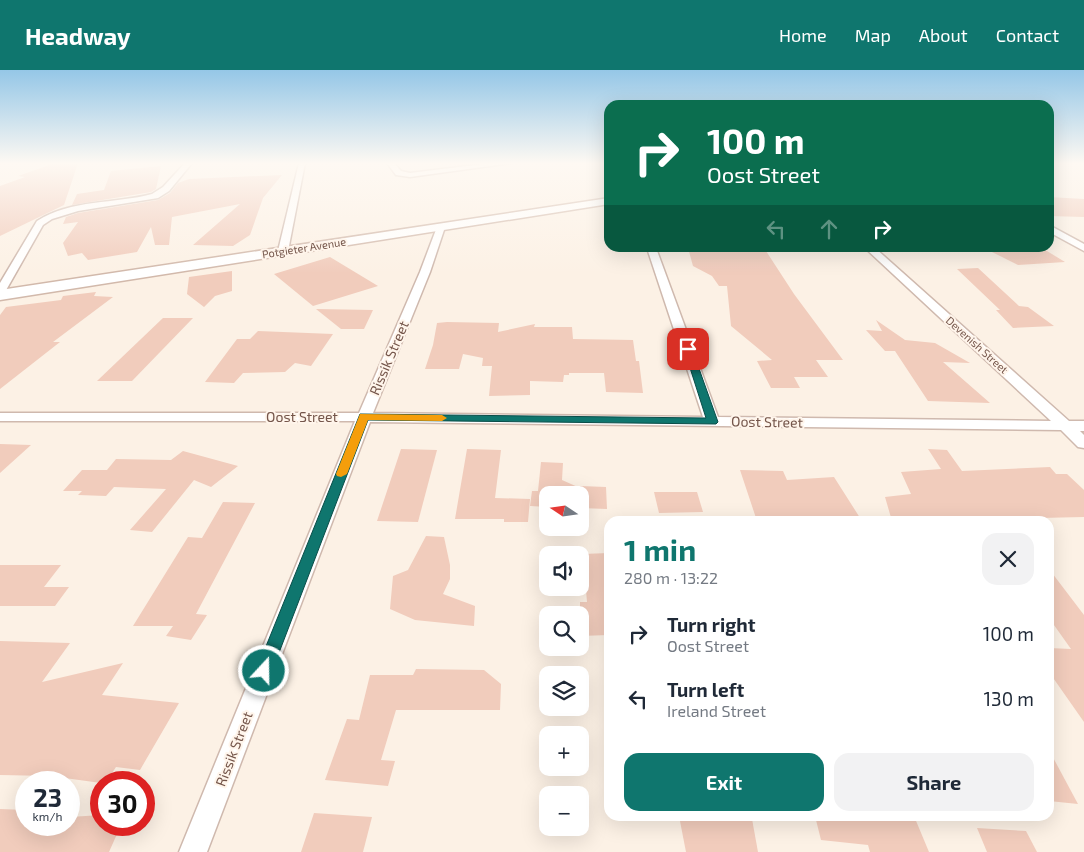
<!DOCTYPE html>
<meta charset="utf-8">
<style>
:root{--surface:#fff;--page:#f2f2f3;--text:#1f2937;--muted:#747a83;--accent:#0f766e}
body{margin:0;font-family:"Exo 2",sans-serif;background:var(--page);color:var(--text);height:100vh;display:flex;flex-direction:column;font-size:19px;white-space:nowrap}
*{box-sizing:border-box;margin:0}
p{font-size:16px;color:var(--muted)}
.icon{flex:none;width:28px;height:28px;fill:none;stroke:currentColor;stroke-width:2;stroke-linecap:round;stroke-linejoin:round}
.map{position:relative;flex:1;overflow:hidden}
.panel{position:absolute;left:604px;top:446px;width:450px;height:305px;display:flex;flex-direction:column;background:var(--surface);border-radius:15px;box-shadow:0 5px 20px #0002}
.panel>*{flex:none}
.top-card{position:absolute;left:604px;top:30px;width:450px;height:152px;border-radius:15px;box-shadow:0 5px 20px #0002;background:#0b6e4f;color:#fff;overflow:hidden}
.needle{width:32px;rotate:283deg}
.fabs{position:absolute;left:539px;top:416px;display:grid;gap:10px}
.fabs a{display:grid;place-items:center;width:50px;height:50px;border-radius:10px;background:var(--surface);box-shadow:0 5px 20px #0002;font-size:25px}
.speed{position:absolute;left:15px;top:701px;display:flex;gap:10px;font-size:25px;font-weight:700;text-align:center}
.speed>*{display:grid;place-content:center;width:65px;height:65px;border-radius:50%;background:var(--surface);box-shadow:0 5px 20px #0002;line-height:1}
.speed small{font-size:12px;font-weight:400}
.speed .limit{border:8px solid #d22;background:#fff;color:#111}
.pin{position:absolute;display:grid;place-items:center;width:42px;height:42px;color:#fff;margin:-21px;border-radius:10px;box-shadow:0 2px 8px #0006}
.me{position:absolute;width:55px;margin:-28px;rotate:21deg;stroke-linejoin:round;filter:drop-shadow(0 0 4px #0008)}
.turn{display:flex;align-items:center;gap:18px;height:105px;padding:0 20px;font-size:22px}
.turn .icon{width:65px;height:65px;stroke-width:2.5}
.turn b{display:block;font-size:35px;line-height:42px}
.lanes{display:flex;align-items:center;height:48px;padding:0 20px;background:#0003;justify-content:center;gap:25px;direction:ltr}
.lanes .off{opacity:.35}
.round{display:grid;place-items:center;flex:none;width:52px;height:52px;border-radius:15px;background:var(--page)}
.summary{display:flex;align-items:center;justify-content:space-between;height:85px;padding:0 20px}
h1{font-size:30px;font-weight:700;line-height:38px;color:var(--accent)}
.button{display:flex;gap:10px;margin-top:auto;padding:10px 20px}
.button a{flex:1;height:58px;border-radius:15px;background:var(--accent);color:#fff;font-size:20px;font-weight:700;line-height:58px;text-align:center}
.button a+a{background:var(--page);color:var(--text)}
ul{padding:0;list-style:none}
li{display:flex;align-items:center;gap:15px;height:65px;padding:0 20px}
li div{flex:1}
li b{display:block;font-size:19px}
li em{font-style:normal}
header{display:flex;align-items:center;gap:30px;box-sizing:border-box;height:70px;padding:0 25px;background:var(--accent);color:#fff}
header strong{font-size:24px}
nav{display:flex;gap:28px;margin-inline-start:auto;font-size:18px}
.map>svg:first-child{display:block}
</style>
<header>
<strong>Headway</strong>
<nav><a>Home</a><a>Map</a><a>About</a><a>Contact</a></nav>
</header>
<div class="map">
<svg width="1084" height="782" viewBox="0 0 1084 782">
<rect width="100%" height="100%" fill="#fcf1e5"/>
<g fill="#f1ccbc">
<polygon points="55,93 78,93 64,135 0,166 0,116 25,107 18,106"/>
<polygon points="161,96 156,119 151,122 72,135 77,124 104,120 111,101"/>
<polygon points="282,105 263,128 250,165 233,176 193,175 240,134 172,147 169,175 155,175 151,157 137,182 88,190 82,183 68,186 63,173 78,152 63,154 66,147 78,143 158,130 170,123 178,113 189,109"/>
<polygon points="1049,127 1084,129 1084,147 1049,146"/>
<polygon points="688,178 761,178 766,181 794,224 843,290 816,290 828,307 794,307 800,318 771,318 757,291 772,290 731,256 727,216 719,216 712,206 693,196"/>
<polygon points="984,178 1042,178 1065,192 1018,195"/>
<polygon points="330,187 378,216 313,236 274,204"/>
<polygon points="978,198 1019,236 1028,237 1054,256 1013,258 996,240 1000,240 957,199"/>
<polygon points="232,201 232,221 215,226 204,237 187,224 189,207"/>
<polygon points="96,222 94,226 113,227 53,272 60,272 0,319 0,245 6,237 61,230 63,226"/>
<polygon points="316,239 373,240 364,259 341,259"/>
<polygon points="163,248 193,248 132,311 97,311"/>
<polygon points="876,250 905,270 935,273 970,293 943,292 990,333 928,331 895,281 885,281 866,260 882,261"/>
<polygon points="447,252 499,253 498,262 535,254 534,257 572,257 573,269 633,270 636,291 639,291 643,323 606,322 604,303 569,303 569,305 564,305 563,312 530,311 530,325 489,326 492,296 482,296 483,288 463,284 459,299 425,299 433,275 437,253"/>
<polygon points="258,261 333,264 311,296 295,293 285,302 243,303 234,313 205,312 237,269 250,269"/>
<polygon points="0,374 31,375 0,403"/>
<polygon points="401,379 437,380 418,452 377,451"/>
<polygon points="467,379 501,380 495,428 530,429 528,452 504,452 504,449 455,449"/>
<polygon points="928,379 947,380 962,401 1050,397 1056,404 1067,404 1084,420 1084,447 1039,448 1041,451 892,451 885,427 911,424 901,402 941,399"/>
<polygon points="183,381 238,396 211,417 194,410 152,462 130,460 166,419 114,417 106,426 78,425 82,421 63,421 82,400 107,400 116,389 171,390"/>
<polygon points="541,392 563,393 562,410 580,418 580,416 606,417 607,439 580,438 580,425 548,425 548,437 530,436 532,421 538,421"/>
<polygon points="740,400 783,401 787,410 834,407 862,451 757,451"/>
<polygon points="654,422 697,422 703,442 659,443"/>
<polygon points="223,432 255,433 196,544 207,545 191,570 166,566 173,556 133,556 188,467 202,468"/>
<polygon points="426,466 444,467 450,495 450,509 443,524 475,536 474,556 415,550 390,539 393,506 408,500"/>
<polygon points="609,483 609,565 580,566 580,532 587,532 583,484"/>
<polygon points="0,495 61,495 44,517 69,517 55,536 0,536"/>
<polygon points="1049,499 1084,545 1084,652 1049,602 1049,578 1071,579 1049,548"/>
<polygon points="0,571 70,573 42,612 123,593 102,625 179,633 140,700 116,697 106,712 101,713 50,706 0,705"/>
<polygon points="416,599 484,600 501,614 500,640 396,640 381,690 395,691 388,716 325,710 347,649 359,650 370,605 413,605"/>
<polygon points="1049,680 1078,734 1049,731"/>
<polygon points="0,739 26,740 26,755 69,755 70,747 101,745 101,755 121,755 109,782 0,782"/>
<polygon points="314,743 372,747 363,782 301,782"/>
<polygon points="679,746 752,749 758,782 686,782"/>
<polygon points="815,746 914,746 929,782 870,782 868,775 821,770"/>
<polygon points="977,758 1026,761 1037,782 987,782"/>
</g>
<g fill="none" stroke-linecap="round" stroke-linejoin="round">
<g stroke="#cfb9ae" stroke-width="3">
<g id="street">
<path d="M 185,93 L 192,93 L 169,121 L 158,128 L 78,141 L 52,149 L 43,155 L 5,222 L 0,225 L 0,213 L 37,151 C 71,129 115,134 152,124 L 163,117 Z"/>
<polygon points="299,93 305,93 288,181 283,184 278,181"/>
<polygon points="387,93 394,93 401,101 410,103 491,93 511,93 410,107 396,105"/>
<polygon points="441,154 445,157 430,202 373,343 703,347 647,178 656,178 718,347 1051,351 865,178 875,178 1069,351 1084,351 1084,361 1080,361 1084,365 1084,378 1078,377 1061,360 370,352 207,782 179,782 355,351 0,351 0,343 359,343 420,202 437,157"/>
<polygon points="1049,155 1084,174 1084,181 1049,162"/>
</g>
</g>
<g stroke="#d2b9ab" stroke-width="3">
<polygon id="secondary" points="609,128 609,134 0,230 0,220"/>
</g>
<use href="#street" fill="#fff" fill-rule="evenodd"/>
<use href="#secondary" fill="#fff" fill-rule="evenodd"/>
</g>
<linearGradient id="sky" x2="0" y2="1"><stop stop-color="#95c7e7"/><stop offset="0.46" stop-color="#fef9f3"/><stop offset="1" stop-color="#fef9f3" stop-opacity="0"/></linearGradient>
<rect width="1084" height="203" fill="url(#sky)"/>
<polygon fill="#0f766e" stroke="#0a4d48" points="688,276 692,279 718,352 716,354 368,350 272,601 270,606 264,608 259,606 256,601 360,344 706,348 684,279"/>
<polygon fill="#f59e0b" points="360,344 442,345 447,348 442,351 368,350 347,404 341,407 337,406 336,404"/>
<g text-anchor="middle" stroke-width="4" stroke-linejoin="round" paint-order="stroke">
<g font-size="11" fill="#74554a" stroke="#fff5eb">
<text transform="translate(304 178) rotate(-9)" y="4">Potgieter Avenue</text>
<text transform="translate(977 275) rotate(42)" y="4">Devenish Street</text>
</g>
<g font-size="14" fill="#74554a" stroke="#fff5eb">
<text transform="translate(389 288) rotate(-67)" y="5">Rissik Street</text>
<text x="302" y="352">Oost Street</text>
<text transform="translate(767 352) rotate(1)" y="5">Oost Street</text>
<text transform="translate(234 679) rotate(-69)" y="5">Rissik Street</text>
</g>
</g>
</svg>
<div class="fabs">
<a><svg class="needle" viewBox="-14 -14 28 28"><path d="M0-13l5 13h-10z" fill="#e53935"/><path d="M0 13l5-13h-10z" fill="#747a83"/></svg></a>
<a><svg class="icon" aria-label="sound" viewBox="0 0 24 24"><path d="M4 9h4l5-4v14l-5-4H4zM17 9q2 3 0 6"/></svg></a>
<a><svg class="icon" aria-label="search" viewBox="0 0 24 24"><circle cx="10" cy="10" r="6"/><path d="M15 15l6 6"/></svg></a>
<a><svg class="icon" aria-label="layers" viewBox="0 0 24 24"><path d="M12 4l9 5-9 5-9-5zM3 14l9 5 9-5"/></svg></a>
<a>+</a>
<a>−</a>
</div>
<div class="speed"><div>23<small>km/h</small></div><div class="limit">30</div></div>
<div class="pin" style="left:688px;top:279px;background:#d93025"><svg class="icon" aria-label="arrive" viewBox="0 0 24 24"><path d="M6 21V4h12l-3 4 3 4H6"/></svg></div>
<svg class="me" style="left:264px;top:601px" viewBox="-20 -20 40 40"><circle r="17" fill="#0f766e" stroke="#fff" stroke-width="3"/><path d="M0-11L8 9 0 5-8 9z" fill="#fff"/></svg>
<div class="top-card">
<div class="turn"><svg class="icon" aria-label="right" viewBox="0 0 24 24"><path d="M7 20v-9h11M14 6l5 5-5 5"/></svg><div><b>100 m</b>Oost Street</div></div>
<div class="lanes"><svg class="icon off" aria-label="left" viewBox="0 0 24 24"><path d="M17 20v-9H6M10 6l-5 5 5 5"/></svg><svg class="icon off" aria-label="ahead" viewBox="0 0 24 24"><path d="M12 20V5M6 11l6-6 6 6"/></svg><svg class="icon" aria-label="right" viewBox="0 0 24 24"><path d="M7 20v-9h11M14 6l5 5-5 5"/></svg></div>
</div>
<section class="panel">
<div class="summary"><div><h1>1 min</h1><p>280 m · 13:22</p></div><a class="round"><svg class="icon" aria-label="close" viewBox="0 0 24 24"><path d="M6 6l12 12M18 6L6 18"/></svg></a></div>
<ul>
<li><svg class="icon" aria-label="right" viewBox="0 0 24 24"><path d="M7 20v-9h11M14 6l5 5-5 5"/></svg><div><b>Turn right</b><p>Oost Street</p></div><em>100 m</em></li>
<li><svg class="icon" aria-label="left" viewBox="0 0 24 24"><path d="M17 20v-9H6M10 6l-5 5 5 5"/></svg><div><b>Turn left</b><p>Ireland Street</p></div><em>130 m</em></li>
</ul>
<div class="button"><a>Exit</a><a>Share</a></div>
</section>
</div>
